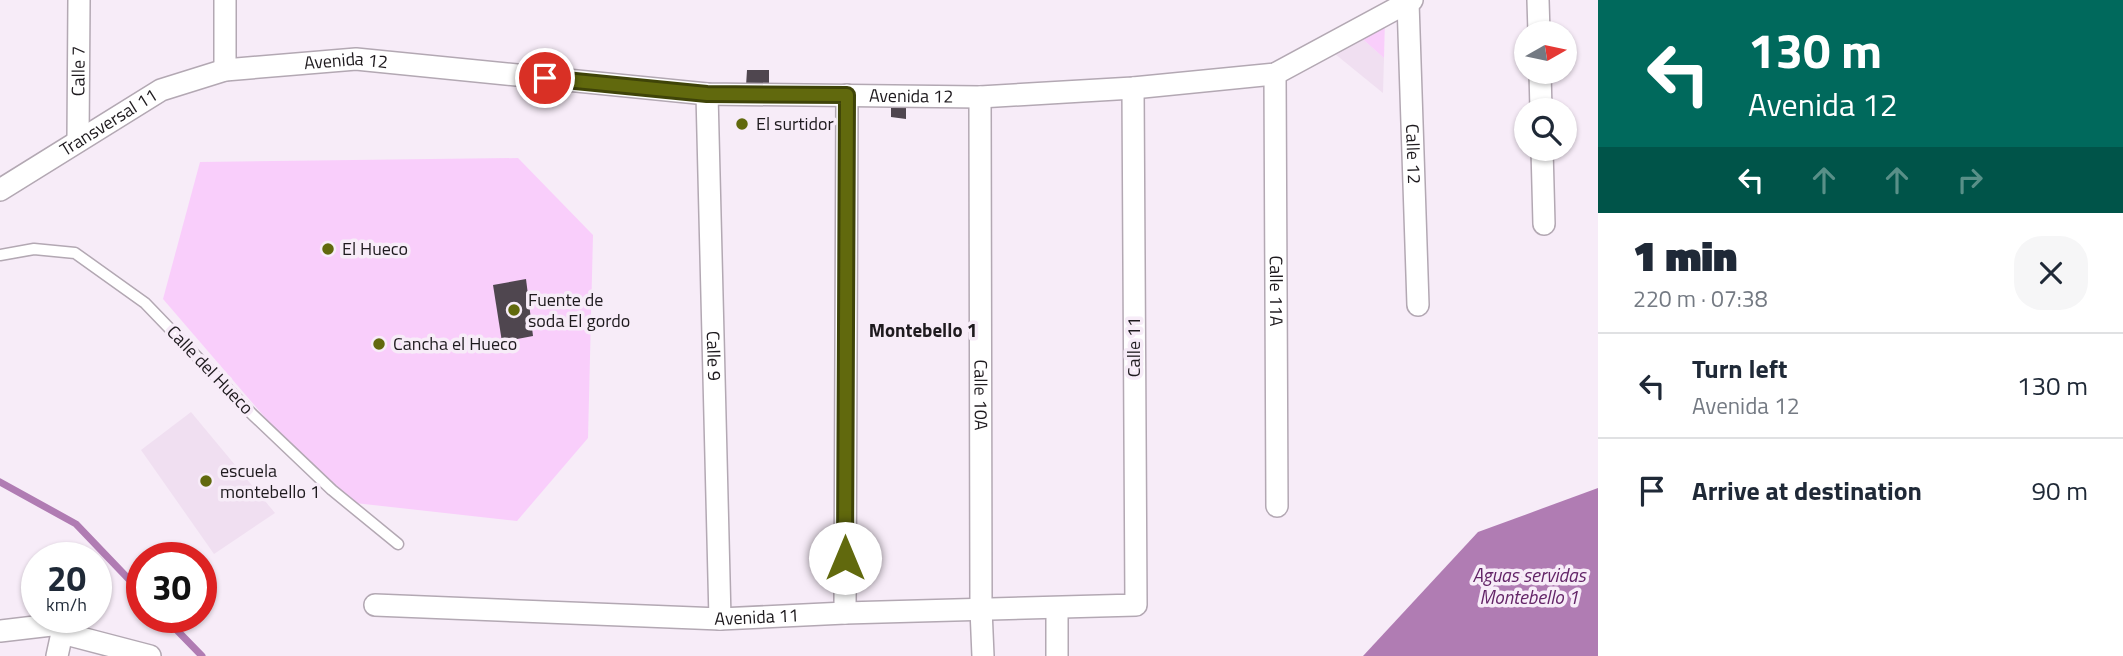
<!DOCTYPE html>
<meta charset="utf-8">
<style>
:root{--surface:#fff;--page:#f6f6f7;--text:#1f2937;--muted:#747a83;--line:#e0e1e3}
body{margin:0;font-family:"Titillium Web",sans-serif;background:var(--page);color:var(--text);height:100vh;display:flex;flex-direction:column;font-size:26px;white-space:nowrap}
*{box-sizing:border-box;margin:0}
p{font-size:23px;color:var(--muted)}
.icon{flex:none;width:38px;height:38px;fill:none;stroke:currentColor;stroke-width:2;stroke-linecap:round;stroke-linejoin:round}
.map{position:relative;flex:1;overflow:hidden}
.details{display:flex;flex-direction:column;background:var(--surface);width:525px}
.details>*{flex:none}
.hud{background:#00695c;color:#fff;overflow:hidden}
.needle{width:46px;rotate:81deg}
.buttons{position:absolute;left:1514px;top:21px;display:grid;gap:14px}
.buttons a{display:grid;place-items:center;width:63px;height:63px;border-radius:50%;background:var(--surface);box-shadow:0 2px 5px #0004;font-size:35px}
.speed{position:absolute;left:21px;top:542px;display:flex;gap:14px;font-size:35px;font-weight:700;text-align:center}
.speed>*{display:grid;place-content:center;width:91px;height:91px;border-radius:50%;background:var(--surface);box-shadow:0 2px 5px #0004;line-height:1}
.speed small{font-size:18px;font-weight:400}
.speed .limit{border:10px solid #d22;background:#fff;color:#111}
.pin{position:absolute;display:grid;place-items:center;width:60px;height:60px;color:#fff;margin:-30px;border:4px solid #fff;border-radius:50%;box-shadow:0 2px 7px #0007}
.me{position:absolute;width:77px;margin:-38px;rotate:0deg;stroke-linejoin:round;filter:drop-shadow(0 0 5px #0008)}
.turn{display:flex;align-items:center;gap:24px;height:147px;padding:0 35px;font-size:32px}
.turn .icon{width:91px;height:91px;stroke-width:2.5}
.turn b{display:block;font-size:49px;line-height:60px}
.lanes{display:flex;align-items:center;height:66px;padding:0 35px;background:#0003;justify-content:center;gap:35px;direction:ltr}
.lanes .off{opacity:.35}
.round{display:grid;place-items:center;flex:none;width:74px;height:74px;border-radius:28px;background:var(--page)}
.headline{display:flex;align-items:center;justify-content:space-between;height:119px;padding:0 35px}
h1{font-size:42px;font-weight:800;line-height:52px}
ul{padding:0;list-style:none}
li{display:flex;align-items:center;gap:21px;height:105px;padding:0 35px;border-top:2px solid var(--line)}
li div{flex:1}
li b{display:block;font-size:26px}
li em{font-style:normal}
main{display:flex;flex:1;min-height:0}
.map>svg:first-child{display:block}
</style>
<main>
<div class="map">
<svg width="1598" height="656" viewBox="0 0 1598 656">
<rect width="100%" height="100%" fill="#f7ecf8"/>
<g fill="#f0dff1">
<polygon points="1357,34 1384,58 1383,93 1329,49"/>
<polygon points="191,412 275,513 214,554 141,450"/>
</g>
<g fill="#f9cefb">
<polygon points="1385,18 1384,58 1357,34"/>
<polygon points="518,158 593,235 588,438 517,521 355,503 275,429 163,299 200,162"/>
</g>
<polygon fill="#b07cb3" points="1598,488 1598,656 1363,656 1478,532"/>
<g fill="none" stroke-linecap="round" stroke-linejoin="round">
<g stroke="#b07cb3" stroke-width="7">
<polyline points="0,482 76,524 142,593"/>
<polyline points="165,618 202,656"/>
</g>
</g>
<g fill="#4f464f">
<polygon points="747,70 769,70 769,86 746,86"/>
<polygon points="891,99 906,99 906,119 891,117"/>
<polygon points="526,279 533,336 502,342 493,285"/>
</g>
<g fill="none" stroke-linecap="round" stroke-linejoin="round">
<g stroke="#b3a8b3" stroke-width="13">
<polyline id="lane" points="0,255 34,249 75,253 145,303 252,414 332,490 398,544"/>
</g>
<g stroke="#b3a8b3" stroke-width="24">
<g id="street">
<polyline points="225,0 225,70"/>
<polyline points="1538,0 1539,33"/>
<path id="s1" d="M 1408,2 L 1418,305"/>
<polyline points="1540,72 1541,110"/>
<path id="s2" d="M 1275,74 L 1277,506"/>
<path id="s3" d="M 707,94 L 720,619"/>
<path id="s4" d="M 980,97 L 981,609 L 983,656"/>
<path id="s5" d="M 78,141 L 79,0"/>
<polyline points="1542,149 1544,224"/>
<path id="s6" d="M 0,190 L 161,90 L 225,70 L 356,59 L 707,94 L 980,97 L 1133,88 L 1275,74 L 1412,0"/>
<path id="s7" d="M 375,605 L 720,619 L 845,613 L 1136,605 L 1133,88"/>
<polyline points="845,613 847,95"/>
<polyline points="0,631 60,624 62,633 57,656"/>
<polyline points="62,633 150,656"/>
<polyline points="1057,656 1057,609"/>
</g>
</g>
<use href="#lane" stroke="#fff" stroke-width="10"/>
<use href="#street" stroke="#fff" stroke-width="21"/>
</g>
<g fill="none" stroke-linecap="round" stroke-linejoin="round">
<g stroke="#3f4408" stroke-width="18">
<polyline id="route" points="545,78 707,94 847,95 845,558"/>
</g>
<use href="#route" stroke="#61690d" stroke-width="12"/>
</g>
<g fill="#61690d" stroke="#f7ecf8" stroke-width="2.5">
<circle cx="742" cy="124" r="7"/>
<circle cx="328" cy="249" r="7"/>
<circle cx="514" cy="310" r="7"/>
<circle cx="379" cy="344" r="7"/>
<circle cx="206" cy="481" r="7"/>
</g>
<g text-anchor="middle" stroke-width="7" stroke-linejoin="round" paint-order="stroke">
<g font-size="18" fill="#1e1a1e" stroke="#f7ecf8">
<text dy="6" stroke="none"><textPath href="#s6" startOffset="378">Avenida 12</textPath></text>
<text dy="6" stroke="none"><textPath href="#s5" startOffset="70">Calle 7</textPath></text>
<text dy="6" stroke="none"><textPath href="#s6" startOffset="945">Avenida 12</textPath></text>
<text dy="6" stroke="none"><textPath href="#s6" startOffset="128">Transversal 11</textPath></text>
<text dy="6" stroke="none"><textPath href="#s1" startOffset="152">Calle 12</textPath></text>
<text dy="6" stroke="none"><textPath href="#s2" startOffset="217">Calle 11A</textPath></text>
<text transform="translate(1134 347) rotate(-90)" y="6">Calle 11</text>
<text dy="6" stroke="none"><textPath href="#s3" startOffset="262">Calle 9</textPath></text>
<text transform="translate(210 370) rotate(46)" y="6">Calle del Hueco</text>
<text dy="6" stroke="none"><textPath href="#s4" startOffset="298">Calle 10A</textPath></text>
<text dy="6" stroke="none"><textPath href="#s7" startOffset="382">Avenida 11</textPath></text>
</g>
<g font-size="18" fill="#1e1a1e" stroke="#f7ecf8" text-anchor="start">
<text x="756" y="130">El surtidor</text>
<text x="342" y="255">El Hueco</text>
<text x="528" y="306">Fuente de<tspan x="528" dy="21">soda El gordo</tspan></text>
<text x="393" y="350">Cancha el Hueco</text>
<text x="220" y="477">escuela<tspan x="220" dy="21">montebello 1</tspan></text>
</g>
<g font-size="19" font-weight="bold" fill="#1e1a1e" stroke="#f7ecf8">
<text x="923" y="337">Montebello 1</text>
</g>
<g font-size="19" font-style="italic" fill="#632467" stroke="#f7ecf8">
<text x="1529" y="582">Aguas servidas<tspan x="1529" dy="22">Montebello 1</tspan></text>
</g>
</g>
</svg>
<div class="buttons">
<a><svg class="needle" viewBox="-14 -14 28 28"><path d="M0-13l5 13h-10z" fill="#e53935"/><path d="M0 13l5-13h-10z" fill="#747a83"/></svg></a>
<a><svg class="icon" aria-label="search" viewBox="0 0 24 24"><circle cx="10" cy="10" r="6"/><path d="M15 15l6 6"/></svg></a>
</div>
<div class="speed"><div>20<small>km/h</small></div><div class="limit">30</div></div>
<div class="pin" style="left:545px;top:78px;background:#d93025"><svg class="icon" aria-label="arrive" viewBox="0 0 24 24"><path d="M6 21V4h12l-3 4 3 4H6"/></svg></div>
<svg class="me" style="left:845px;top:558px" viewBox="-20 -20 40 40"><circle r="19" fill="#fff"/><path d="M0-13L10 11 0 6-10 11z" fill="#61690d"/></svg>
</div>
<section class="details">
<div class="hud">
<div class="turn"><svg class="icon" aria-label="left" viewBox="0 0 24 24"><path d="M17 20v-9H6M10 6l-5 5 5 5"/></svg><div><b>130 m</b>Avenida 12</div></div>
<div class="lanes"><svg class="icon" aria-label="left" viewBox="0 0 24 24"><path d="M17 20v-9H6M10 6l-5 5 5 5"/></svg><svg class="icon off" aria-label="ahead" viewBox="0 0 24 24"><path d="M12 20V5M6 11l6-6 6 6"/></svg><svg class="icon off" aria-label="ahead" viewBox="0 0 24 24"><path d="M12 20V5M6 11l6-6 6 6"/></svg><svg class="icon off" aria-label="right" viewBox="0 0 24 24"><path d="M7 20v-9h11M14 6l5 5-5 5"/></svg></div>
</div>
<div class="headline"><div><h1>1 min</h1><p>220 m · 07:38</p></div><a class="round"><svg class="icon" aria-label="close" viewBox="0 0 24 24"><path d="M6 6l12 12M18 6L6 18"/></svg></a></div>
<ul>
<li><svg class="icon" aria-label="left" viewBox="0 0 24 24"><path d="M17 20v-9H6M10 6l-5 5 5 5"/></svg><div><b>Turn left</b><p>Avenida 12</p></div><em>130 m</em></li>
<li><svg class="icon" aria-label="arrive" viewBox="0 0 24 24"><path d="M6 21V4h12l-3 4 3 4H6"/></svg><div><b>Arrive at destination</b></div><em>90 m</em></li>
</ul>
</section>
</main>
